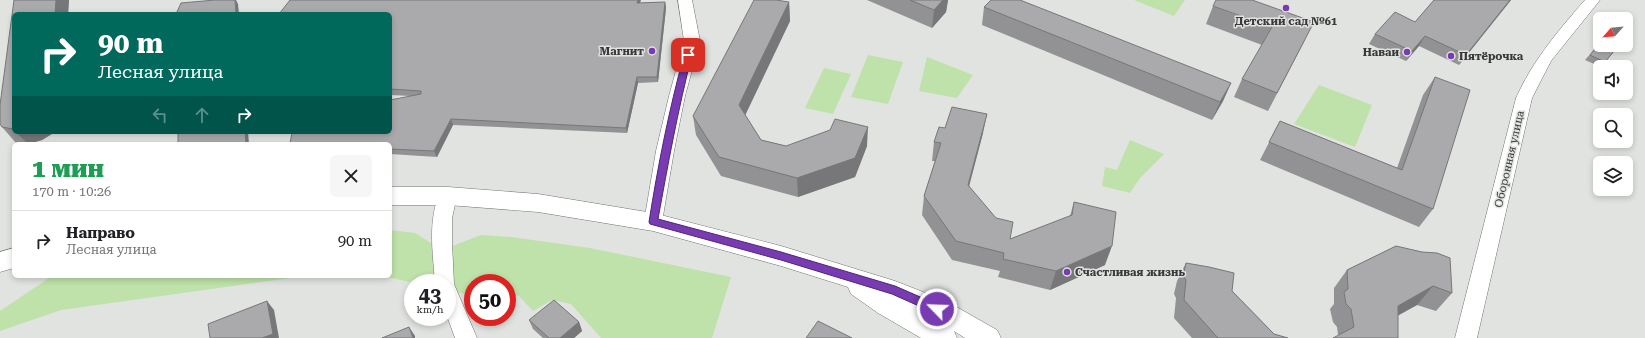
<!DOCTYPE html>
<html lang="ru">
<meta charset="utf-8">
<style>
:root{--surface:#fff;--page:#f6f6f6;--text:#202124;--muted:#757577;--line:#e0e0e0}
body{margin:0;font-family:"Roboto Serif",serif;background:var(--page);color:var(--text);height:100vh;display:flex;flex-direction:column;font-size:15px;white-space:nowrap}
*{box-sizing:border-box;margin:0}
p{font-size:13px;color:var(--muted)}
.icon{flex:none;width:22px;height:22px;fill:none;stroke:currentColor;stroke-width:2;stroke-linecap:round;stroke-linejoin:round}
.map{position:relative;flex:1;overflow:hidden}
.side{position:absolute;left:12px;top:142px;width:380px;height:136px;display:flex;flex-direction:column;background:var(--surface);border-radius:6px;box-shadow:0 2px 6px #0003}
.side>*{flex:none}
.banner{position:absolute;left:12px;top:12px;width:380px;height:122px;border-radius:6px;box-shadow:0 2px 6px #0003;background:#00695c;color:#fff;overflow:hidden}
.needle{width:26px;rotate:243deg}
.controls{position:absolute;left:1593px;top:12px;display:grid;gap:8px}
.controls a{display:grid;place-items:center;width:40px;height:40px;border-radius:6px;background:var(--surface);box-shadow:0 2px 6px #0003;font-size:20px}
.speed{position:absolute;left:404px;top:274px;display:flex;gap:8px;font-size:20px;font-weight:700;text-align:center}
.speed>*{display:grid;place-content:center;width:52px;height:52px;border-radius:50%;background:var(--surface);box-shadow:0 2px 6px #0003;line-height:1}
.speed small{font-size:10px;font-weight:400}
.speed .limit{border:6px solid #d22;background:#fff;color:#111}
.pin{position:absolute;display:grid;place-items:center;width:34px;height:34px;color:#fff;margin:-17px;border-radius:8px;box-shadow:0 2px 6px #0006}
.me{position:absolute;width:44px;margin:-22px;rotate:294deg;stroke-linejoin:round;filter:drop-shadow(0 0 3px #0008)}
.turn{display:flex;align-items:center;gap:14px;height:84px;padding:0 20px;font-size:18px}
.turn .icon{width:52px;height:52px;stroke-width:2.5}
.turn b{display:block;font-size:28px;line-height:34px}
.lanes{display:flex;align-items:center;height:38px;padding:0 20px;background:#0003;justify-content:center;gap:20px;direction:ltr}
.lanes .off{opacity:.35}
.round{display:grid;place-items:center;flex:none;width:42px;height:42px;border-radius:6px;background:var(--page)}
.summary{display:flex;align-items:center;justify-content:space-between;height:68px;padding:0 20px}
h1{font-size:24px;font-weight:800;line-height:30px;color:#1e9e55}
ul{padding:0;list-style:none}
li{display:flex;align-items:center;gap:12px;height:60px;padding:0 20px;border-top:1px solid var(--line)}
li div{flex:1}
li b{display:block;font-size:15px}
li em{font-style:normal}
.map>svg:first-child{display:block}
</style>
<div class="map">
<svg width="1645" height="338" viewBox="0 0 1645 338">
<rect width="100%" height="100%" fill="#e1e3e0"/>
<g fill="#bee2a9">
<polygon points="1134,0 1185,0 1174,16"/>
<polygon points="868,55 903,62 888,104 851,97"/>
<polygon points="927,57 973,75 957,98 919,91"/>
<polygon points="824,68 851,74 833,114 805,108"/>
<polygon points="1319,85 1372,105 1355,147 1294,124"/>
<polygon points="1130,140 1164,154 1140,178 1130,193 1102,186 1105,167 1117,170"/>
<polygon points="390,230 415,233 442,250 481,235 511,237 590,248 731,277 712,338 601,338 571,304 552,300 533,311 518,295 507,298 507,283 473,283 473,296 447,290 447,283 414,283 383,276 390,276"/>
<polygon points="60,276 304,276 61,310 0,331 0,311 49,278"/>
</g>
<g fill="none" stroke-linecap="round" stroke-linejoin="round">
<g stroke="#717370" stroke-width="1">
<g id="minor">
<polygon points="678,0 692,0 700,41 685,96 674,151 662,222 660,227 653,229 646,227 644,222 656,151 669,96 684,41"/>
<path d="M 1585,0 L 1600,0 L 1551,61 L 1532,98 L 1477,338 L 1455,338 L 1516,98 C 1533,60 1558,31 1585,0 Z"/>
<path d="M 448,189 L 455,191 L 457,196 L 452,218 L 452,243 L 454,284 L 477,338 L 455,338 L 447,316 L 447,283 L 435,283 C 433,254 427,218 441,191 Z"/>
</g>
</g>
<g stroke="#717370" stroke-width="1">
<g id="secondary">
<polygon points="390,187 448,187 538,194 653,213 781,246 895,281 946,301 997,330 1001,338 965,338 954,331 957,338 921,338 878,313 851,294 848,287 781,266 653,231 538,212 448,205 390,205"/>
<polygon points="14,248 14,268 0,272 0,252"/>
</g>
</g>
<use href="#minor" fill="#fff" fill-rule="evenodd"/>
<use href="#secondary" fill="#fff" fill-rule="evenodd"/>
</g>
<g fill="#929194">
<polygon points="14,0 69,0 68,14 14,14 14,132 55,132 42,140 28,144 16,143 2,127"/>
<polygon points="867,0 948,0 946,12 932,28"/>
<polygon points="1434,0 1511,0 1459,65 1419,46 1406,61 1369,44 1375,34 1415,22"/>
<polygon points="665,2 666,8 658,82 638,83 627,133 453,125 437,157 390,154 390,144 411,96 390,95 390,14"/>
<polygon points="789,2 790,21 745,115 761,140 786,146 867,146 855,177 798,197 721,176 696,135 693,116"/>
<polygon points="1213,6 1305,40 1268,111 1234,97 1242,79 1262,45 1206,24"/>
<polygon points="984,7 1231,83 1223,101 1212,120 982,25"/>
<polygon points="1600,43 1619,45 1601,67 1585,60"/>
<polygon points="1435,77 1433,209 1419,227 1260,160 1280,121 1397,168 1423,95"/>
<polygon points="945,128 983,133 969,187 1010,239 1070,216 1074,202 1105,265 1050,290 998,277 1000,271 952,260 922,215 924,196 935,161 932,161 934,142"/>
<polygon points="1396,246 1452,293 1436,311 1417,305 1398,315 1338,335 1337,327 1333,322 1330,309 1334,304 1334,288 1347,270"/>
<polygon points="1186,263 1232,291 1274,334 1288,338 1192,338 1174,318 1176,298 1174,294 1177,281"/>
<polygon points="529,320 579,322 582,331 574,338 543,338 533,329"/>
</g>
<g fill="#777678">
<polygon points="56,0 69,0 68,14 55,14"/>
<polygon points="235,0 236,0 238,4 239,14 236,14"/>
<polygon points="638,0 641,0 638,9 637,3"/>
<polygon points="943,0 948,0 946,12 932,28 934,10"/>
<polygon points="1510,0 1511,0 1459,65 1466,55"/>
<polygon points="665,2 666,8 658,82 657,77"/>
<polygon points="789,2 790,21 741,124 739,105"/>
<polygon points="1425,36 1419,46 1406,61 1412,51"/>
<polygon points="637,77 638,83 627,133 626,128"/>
<polygon points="1231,83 1223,101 1212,120 1220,102"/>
<polygon points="987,114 983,133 964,204 968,185"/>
<polygon points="451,119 453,125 437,157 434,151"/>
<polygon points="868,127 867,146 855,177 798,197 797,178"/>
<polygon points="16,132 55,132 42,140 28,144"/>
<polygon points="245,132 248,132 249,144 246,144"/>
<polygon points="1112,246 1105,265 1050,290 1056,271"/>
<polygon points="1433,286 1417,305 1383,324 1398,306"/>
<polygon points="267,301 274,310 279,338 262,338"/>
<polygon points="579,322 582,331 574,338 560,338"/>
<polygon points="409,327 415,336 415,338 413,338"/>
</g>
<g fill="#aaa9ac" stroke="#777678">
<polygon points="14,0 56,0 55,14 14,14 14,128 13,129 2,127 0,124 0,105"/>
<polygon points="215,0 235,0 236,14 176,14 181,3"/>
<polygon points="290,0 638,0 637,3 665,2 657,77 637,77 626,128 451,119 434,151 390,149 390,144 290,144 292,132 390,132 390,100 421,94 421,91 390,89 390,14 279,14"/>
<polygon points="754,0 776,0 789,2 739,105 761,140 786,146 830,130 835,119 868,127 855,158 797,178 719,157 693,116"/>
<polygon points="910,0 943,0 934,10"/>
<polygon points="991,0 1020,0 1231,83 1220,102 984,7"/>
<polygon points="1216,0 1252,0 1314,22 1277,93 1242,79 1272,27 1213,6"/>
<polygon points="1434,0 1510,0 1466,55 1425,36 1412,51 1375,34 1395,12 1415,22"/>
<polygon points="1600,43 1600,45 1619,45 1605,62 1590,55"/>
<polygon points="1435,77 1470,90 1433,209 1269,142 1280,121 1402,170"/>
<polygon points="952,107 987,114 968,185 996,218 1013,222 1010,239 1072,215 1074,202 1116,212 1112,246 1056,271 1003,259 1004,253 956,241 924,196 941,143 934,142 939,127 945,128"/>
<polygon points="178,132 245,132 246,144 178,144"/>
<polygon points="1396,246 1422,252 1437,253 1450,258 1452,293 1433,286 1398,306 1398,338 1333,338 1354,327 1351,309 1346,304 1344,292 1348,289 1347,270"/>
<polygon points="1186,263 1209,267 1234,273 1232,291 1274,334 1288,338 1218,338 1184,300 1186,280 1183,276"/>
<polygon points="554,300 579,322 560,338 549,338 529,320"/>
<polygon points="267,301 273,334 262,338 210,338 208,324"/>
<polygon points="818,321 852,338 806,338"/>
<polygon points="409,327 413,338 382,338"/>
</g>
<path fill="#783bb1" stroke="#4e2673" d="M 688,52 L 692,55 C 678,109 668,164 658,219 L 781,252 L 895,286 L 941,306 L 942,309 L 941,313 L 937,314 L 892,294 L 781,260 L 650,224 L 649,222 C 658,165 669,110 684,55 Z"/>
<g fill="#783bb1" stroke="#e1e3e0" stroke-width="1.5">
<circle cx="1286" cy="8" r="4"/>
<circle cx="652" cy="51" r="4"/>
<circle cx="1407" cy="52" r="4"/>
<circle cx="1451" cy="56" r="4"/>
<circle cx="1067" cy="272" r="4"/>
</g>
<g text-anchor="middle" stroke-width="3" stroke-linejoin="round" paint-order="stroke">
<g font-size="11" font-weight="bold" fill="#383938" stroke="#e1e3e0" text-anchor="end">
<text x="1286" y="25" text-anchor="middle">Детский сад №61</text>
<text x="644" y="55">Магнит</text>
<text x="1399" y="56">Наваи</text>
<text x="1459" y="60" text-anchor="start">Пятёрочка</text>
<text x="1075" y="276" text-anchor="start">Счастливая жизнь</text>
</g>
<g font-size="11" fill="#383938" stroke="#e1e3e0">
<text transform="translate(1509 159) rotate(-77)" y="4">Оборонная улица</text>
</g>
</g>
</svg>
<div class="controls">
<a><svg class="needle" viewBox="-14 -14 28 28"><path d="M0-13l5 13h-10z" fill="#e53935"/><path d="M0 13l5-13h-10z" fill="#757577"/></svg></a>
<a><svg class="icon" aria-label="sound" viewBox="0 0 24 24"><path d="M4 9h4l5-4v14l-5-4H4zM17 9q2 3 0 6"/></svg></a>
<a><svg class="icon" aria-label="search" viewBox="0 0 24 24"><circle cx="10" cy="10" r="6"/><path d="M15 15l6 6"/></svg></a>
<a><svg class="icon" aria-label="layers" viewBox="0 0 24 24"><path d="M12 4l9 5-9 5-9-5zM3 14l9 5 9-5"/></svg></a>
</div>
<div class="speed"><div>43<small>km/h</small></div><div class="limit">50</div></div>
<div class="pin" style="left:688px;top:55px;background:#d93025"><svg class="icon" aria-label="arrive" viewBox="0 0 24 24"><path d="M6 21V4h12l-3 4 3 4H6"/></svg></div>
<svg class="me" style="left:937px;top:309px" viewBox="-20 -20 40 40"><circle r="17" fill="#783bb1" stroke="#fff" stroke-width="3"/><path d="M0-11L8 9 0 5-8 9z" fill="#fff"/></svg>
<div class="banner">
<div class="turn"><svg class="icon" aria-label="right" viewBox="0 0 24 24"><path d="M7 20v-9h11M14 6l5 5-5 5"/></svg><div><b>90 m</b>Лесная улица</div></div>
<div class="lanes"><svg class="icon off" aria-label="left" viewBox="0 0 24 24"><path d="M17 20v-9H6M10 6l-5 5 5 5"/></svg><svg class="icon off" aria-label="ahead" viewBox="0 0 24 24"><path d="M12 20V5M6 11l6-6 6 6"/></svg><svg class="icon" aria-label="right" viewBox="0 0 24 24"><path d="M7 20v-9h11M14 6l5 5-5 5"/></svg></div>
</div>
<section class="side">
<div class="summary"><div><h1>1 мин</h1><p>170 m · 10:26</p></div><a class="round"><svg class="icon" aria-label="close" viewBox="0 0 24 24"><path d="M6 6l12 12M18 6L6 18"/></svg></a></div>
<ul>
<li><svg class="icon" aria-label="right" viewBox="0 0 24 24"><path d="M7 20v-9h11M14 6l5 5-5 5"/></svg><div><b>Направо</b><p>Лесная улица</p></div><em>90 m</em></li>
</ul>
</section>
</div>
